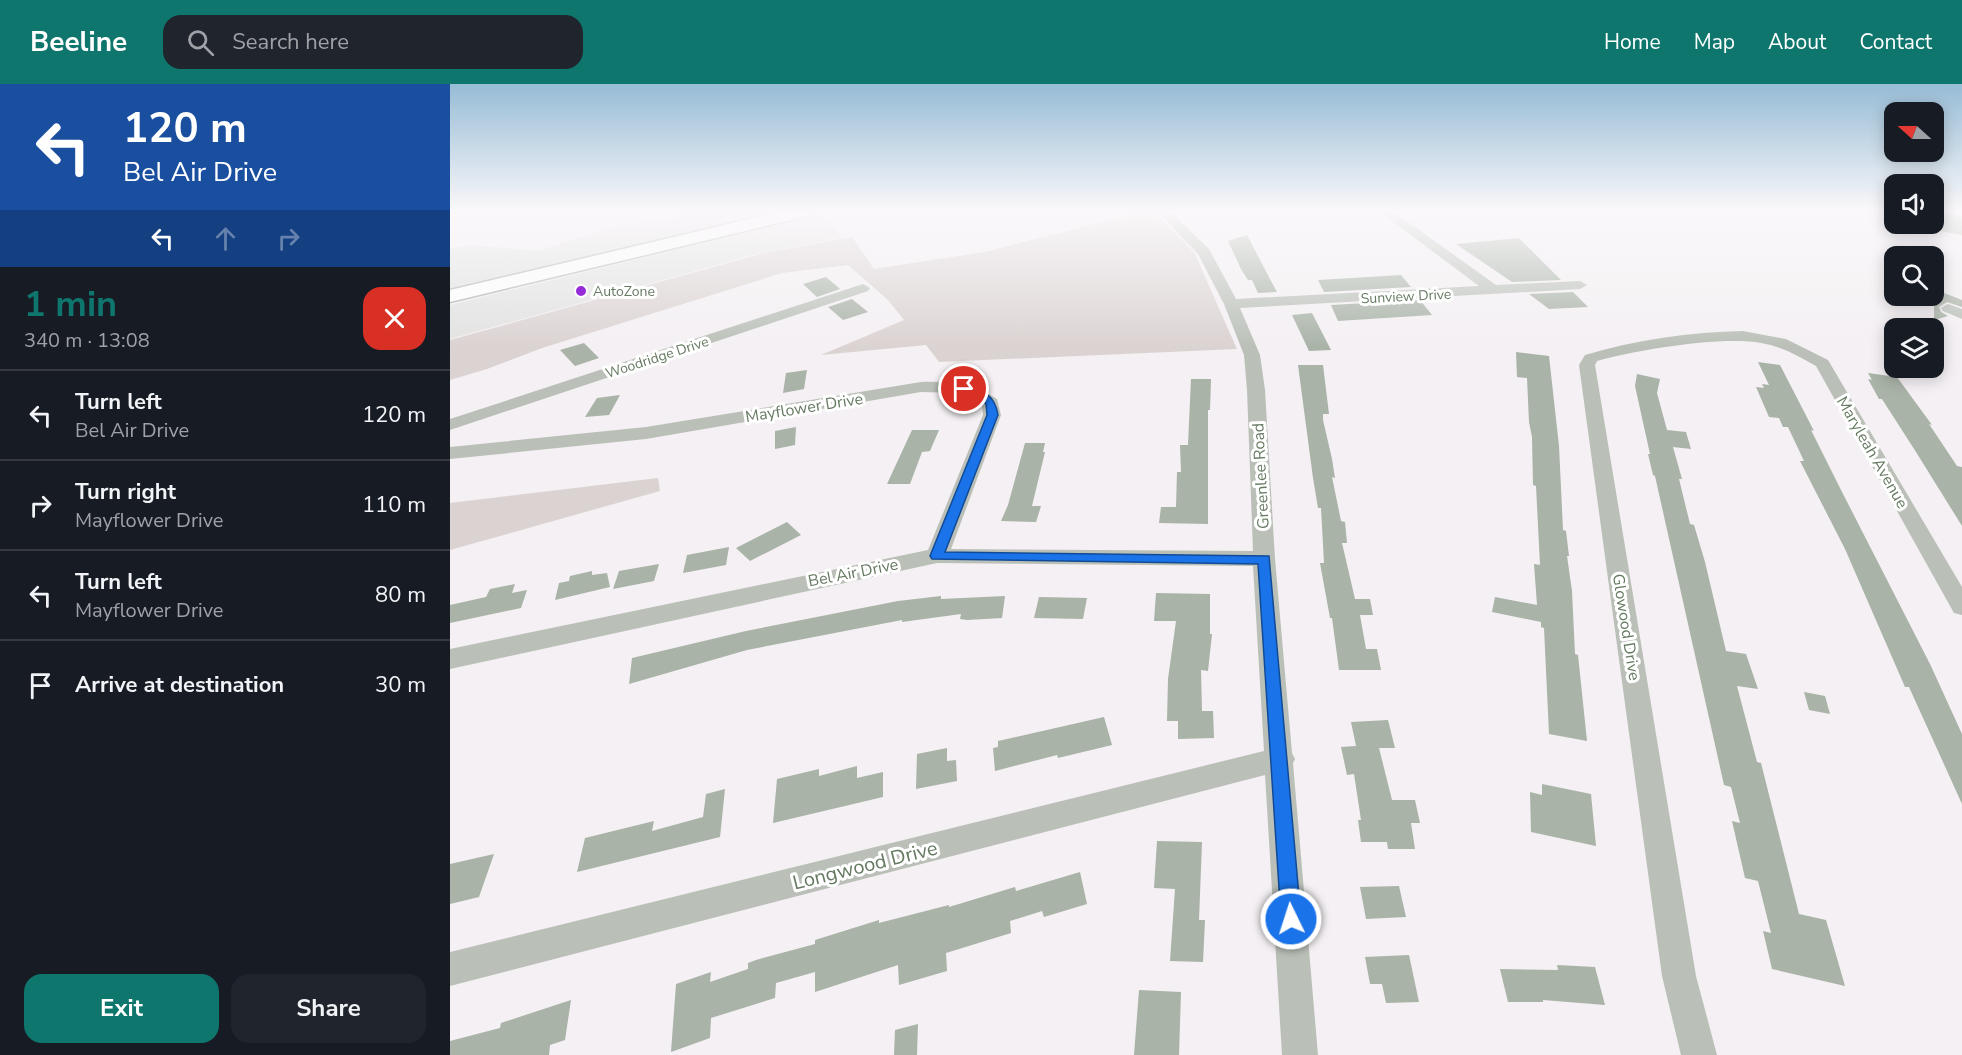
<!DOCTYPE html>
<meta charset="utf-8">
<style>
:root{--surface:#171b24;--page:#20242c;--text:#f1f3f6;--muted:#9ea1a6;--line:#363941;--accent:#0f766e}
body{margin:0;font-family:"Nunito Sans",sans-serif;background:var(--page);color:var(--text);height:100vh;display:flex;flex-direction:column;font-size:22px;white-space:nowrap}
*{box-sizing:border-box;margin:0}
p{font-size:20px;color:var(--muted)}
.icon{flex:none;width:33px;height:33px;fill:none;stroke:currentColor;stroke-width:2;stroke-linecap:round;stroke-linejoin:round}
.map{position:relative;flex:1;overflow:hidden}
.sheet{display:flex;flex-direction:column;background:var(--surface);width:450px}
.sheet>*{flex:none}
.banner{background:#1a4fa0;color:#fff;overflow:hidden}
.needle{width:39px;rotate:291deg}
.tools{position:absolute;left:1434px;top:18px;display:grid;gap:12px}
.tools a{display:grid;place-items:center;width:60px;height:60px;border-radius:12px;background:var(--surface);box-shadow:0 3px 15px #0003;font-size:30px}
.pin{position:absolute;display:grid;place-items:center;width:51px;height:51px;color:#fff;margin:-26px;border:3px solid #fff;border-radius:50%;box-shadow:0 2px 6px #0007}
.me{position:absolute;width:66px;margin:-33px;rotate:356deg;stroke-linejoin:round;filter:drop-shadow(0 0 4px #0008)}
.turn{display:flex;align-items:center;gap:21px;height:126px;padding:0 24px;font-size:27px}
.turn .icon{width:78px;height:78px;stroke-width:2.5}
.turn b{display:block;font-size:42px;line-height:51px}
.lanes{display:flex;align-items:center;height:57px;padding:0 24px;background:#0003;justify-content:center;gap:30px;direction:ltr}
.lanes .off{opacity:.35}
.round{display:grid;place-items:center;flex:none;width:63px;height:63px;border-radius:18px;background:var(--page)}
.summary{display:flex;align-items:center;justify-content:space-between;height:102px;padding:0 24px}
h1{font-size:36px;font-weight:700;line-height:45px;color:var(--accent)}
.primary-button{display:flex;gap:12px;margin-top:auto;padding:12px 24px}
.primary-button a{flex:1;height:69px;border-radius:18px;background:var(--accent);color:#fff;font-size:24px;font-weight:700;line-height:69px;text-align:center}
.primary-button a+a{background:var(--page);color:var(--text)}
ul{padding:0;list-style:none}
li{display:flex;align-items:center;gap:18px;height:90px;padding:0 24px;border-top:2px solid var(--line)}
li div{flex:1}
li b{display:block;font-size:22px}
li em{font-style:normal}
header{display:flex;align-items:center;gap:36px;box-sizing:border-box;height:84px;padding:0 30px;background:var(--accent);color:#fff}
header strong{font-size:28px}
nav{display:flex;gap:33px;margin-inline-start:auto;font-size:21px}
.search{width:420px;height:54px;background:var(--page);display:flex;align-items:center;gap:15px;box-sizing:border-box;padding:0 21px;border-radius:18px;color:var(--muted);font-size:22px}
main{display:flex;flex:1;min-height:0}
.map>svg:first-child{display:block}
</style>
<header>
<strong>Beeline</strong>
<div class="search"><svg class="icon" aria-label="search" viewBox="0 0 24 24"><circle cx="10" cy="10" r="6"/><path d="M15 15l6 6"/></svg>Search here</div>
<nav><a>Home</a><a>Map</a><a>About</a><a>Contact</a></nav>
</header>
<main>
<section class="sheet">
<div class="banner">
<div class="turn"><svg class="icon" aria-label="left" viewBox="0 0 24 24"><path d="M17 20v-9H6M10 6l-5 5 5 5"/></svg><div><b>120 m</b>Bel Air Drive</div></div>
<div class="lanes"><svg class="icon" aria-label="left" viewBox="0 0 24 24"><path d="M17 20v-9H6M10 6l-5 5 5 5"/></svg><svg class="icon off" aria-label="ahead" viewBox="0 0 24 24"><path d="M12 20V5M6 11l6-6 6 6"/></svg><svg class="icon off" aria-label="right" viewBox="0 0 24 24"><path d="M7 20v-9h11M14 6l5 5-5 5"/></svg></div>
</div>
<div class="summary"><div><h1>1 min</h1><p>340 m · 13:08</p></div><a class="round" style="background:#d93025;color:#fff"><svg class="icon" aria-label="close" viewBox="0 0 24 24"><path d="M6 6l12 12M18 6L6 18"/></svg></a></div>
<ul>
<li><svg class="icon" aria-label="left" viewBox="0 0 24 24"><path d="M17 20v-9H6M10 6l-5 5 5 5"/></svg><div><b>Turn left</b><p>Bel Air Drive</p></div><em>120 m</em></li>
<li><svg class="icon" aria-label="right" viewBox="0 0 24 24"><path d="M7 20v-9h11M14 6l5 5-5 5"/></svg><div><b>Turn right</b><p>Mayflower Drive</p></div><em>110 m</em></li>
<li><svg class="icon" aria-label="left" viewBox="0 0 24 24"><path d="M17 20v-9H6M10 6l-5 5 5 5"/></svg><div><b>Turn left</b><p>Mayflower Drive</p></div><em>80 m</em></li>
<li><svg class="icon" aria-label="arrive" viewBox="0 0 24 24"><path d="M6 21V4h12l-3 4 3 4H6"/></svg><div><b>Arrive at destination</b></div><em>30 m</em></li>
</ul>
<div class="primary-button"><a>Exit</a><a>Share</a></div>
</section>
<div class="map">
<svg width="1512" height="971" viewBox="0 0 1512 971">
<rect width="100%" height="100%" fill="#f4f0f3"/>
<g fill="#e2e2e1">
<polygon points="232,128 318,128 319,131 0,205 0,165 22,161 88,167 162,143 223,134"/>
<polygon points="369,131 374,131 391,154 306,170 0,255 0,221"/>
</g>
<g fill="#dbd3d2">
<polygon points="678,128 704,128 744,168 787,265 489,278 476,261 371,271 454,236 438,216 398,181 332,189 92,264 37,285 0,296 0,256 314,169 402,153 424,185 535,168 672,133"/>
<polygon points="208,394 210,407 0,466 0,419"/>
</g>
<g fill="#a9b3a7">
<polygon points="1489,128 1512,132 1512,151 1484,146"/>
<polygon points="797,151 820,195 827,208 808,209 802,196 798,196 791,185 778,157"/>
<polygon points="1069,154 1111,196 1062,198 1006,160"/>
<polygon points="951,191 961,203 874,208 868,196"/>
<polygon points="376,193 390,205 367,213 353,200"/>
<polygon points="1484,205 1512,216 1512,223 1497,218 1489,223 1491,228 1498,232 1484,236"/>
<polygon points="1123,208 1138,223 1099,225 1079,210"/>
<polygon points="402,215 418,228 393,236 378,223"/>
<polygon points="970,216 982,231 888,237 881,221"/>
<polygon points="862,229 881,266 859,267 842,231"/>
<polygon points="134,259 149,274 125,282 110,266"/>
<polygon points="1066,268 1099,272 1109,362 1113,446 1116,447 1119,472 1117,472 1122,507 1125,570 1128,571 1137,657 1099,650 1094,544 1091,543 1091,538 1042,528 1045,513 1087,521 1084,480 1090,481 1086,402 1083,401 1082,353 1079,338 1077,294 1067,293"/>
<polygon points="1308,278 1330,281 1364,347 1361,346 1391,406 1480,580 1512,650 1512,720 1459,603 1455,603 1395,465 1350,377 1354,377 1338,343 1333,343 1329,334 1319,333 1306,303 1314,304 1312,300 1319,301"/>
<polygon points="848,281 873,281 879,330 873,330 873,336 882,375 885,394 882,393 891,437 895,438 897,459 892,459 905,515 920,515 923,531 910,531 916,565 927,565 931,586 889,586 882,534 880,534 870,479 874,479 871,424 868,424 863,394"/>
<polygon points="357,286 354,305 333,309 336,289"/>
<polygon points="1418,289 1447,293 1482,341 1479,340 1507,382 1512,383 1512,442 1466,368 1432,315 1429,315 1418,295 1422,296"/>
<polygon points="1187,290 1210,295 1207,309 1217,346 1236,348 1241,365 1223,363 1232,395 1229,395 1240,440 1244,441 1255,478 1276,567 1296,570 1308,605 1287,602 1307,678 1311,679 1349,830 1376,836 1395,902 1322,885 1313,847 1321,849 1308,797 1295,794 1282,737 1290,739 1281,703 1274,701 1205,392 1203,391 1198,370 1200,370 1185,302"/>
<polygon points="741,295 761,295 760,326 758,326 758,440 709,439 711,423 726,423 727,388 731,388 730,361 738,361"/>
<polygon points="170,311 159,331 135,333 147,314"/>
<polygon points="346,343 345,361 325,365 325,347"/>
<polygon points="462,346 489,346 480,367 472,368 460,400 437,400"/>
<polygon points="575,359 595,359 593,368 595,368 582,422 591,422 586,438 551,437 558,421"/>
<polygon points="337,438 351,451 300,477 286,464"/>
<polygon points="279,463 276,481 233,489 237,471"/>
<polygon points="209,480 204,497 163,505 169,487"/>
<polygon points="142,487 142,491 157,489 160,503 105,516 109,499 119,497 120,492"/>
<polygon points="65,500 62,509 77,506 71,524 0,539 0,521 36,513 40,505"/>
<polygon points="706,509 760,510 760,550 762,550 758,587 751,586 752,627 763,627 764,654 728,655 728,637 717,637 718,595 726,537 704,537"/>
<polygon points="491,512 491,515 555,512 552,534 517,536 510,535 511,530 452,538 452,536 297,566 179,600 182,574 296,547 448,517"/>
<polygon points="589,513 637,514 633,535 584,534"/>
<polygon points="1354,608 1375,612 1380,630 1359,626"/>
<polygon points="654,633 662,661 608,674 607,671 545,687 543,664 548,663 548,657"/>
<polygon points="938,636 945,664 929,664 942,716 965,716 970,739 961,739 965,765 938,765 937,758 911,758 908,736 911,736 904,690 897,691 891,663 906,662 901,638"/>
<polygon points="497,664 497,677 506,676 507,697 466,705 467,670"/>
<polygon points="407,682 407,694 433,688 433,713 323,739 327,695 369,685 369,692"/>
<polygon points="1092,700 1141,710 1146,762 1081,748 1080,708 1092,711"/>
<polygon points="275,705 270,753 127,788 135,754 204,737 202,747 253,733 256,710"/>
<polygon points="707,757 752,758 749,836 755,836 753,878 720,877 725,805 704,804"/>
<polygon points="44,770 29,813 0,820 0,780"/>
<polygon points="630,788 637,820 594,833 592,827 560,837 561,849 496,869 497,887 449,901 448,881 365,908 365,888 326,899 325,914 261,934 260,954 221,968 226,900 261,888 260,898 298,885 298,879 306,876 365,860 365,856 429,836 429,839 499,821 499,823 565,803 566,807"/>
<polygon points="949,802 956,833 916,835 910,803"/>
<polygon points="959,871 969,918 936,919 932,900 920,900 915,873"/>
<polygon points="1107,881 1145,883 1155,921 1093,916 1093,918 1058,918 1050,885 1108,886"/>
<polygon points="689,906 731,908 729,971 684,971"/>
<polygon points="121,916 115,956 100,961 99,971 0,971 0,957 50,944 51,939"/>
<polygon points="468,940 467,971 444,971 445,946"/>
</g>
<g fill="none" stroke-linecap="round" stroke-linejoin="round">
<g stroke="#adb4ac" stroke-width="3">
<polygon id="highway" points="329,128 361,128 358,132 0,218 0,206"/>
</g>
<g fill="#bac0b8" fill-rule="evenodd">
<path d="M 708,128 L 721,128 L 759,165 L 786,215 L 1029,202 L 930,128 L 944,128 L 1046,201 L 1130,197 L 1137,201 L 1130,205 L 790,224 L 810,271 L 815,306 L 825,475 L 842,669 L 845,675 L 843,679 L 868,971 L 832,971 L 815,691 L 0,902 L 0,868 L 814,667 L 803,482 L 487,479 L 0,585 L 0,565 L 478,466 L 533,331 L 532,321 L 508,309 L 471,308 L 196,355 L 0,375 L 0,363 L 196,343 L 471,298 C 498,297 524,299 547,315 L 551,331 L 501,465 L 803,467 L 797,306 L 794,271 L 774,220 L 748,170 Z"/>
<polygon points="413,200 420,204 418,207 0,346 0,335"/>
<polygon points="1498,220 1512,225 1512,235 1493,227 1491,224"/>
<path d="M 1293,247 L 1336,255 L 1378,276 L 1512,503 L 1512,531 L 1504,529 L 1366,282 C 1348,272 1331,262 1311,259 C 1271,252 1187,266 1147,277 L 1145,281 L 1246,892 L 1267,971 L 1231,971 L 1212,892 L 1129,281 L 1135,271 C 1185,256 1241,248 1293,247 Z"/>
</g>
<use href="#highway" fill="#fff" fill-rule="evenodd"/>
</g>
<linearGradient id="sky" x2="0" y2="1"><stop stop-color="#97bcd5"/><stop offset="0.48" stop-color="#faf8fa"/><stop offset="1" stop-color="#faf8fa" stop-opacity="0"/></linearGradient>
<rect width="1512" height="264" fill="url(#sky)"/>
<path fill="#1a73e8" stroke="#114b97" stroke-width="1.5" d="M 514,302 C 533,307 545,310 548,331 L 495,468 L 819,472 L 851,835 L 848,842 L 841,844 L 834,842 L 831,835 L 808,480 L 482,475 L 480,472 L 537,331 L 536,320 L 527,313 L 511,307 L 509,305 Z"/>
<circle fill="#962bd9" stroke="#fff" stroke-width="2" cx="131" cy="207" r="6"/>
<g text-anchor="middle" stroke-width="6" stroke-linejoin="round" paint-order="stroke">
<g font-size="14" fill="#657a61" stroke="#fff" text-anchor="start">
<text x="143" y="212">AutoZone</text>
</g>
<g font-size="14" fill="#657a61" stroke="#fff">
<text transform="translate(956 212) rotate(-3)" y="5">Sunview Drive</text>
<text transform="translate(207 273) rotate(-18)" y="5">Woodridge Drive</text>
</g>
<g font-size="16" fill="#657a61" stroke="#fff">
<text transform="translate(354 323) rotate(-9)" y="6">Mayflower Drive</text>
<text transform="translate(1423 368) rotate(60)" y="6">Maryleah Avenue</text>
<text transform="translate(810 392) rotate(-93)" y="6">Greenlee Road</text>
<text transform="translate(403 488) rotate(-11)" y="6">Bel Air Drive</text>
<text transform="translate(1177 543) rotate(81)" y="6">Glowood Drive</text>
</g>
<g font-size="20" fill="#657a61" stroke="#fff">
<text transform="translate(415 781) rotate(-14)" y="7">Longwood Drive</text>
</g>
</g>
</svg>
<div class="tools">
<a><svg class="needle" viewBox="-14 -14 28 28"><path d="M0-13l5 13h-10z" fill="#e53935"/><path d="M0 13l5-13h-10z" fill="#9ea1a6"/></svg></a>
<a><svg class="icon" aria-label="sound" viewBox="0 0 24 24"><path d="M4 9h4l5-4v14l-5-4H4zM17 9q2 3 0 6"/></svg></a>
<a><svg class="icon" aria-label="search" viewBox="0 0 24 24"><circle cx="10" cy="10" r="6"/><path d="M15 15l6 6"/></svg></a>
<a><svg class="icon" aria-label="layers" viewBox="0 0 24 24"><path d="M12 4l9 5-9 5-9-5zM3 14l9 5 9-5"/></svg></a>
</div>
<div class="pin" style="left:514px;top:305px;background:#d93025"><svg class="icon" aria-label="arrive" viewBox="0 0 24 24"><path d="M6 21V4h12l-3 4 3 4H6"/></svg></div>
<svg class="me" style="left:841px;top:835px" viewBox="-20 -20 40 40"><circle r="17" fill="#1a73e8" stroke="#fff" stroke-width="3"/><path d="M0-11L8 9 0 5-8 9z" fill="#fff"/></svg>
</div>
</main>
